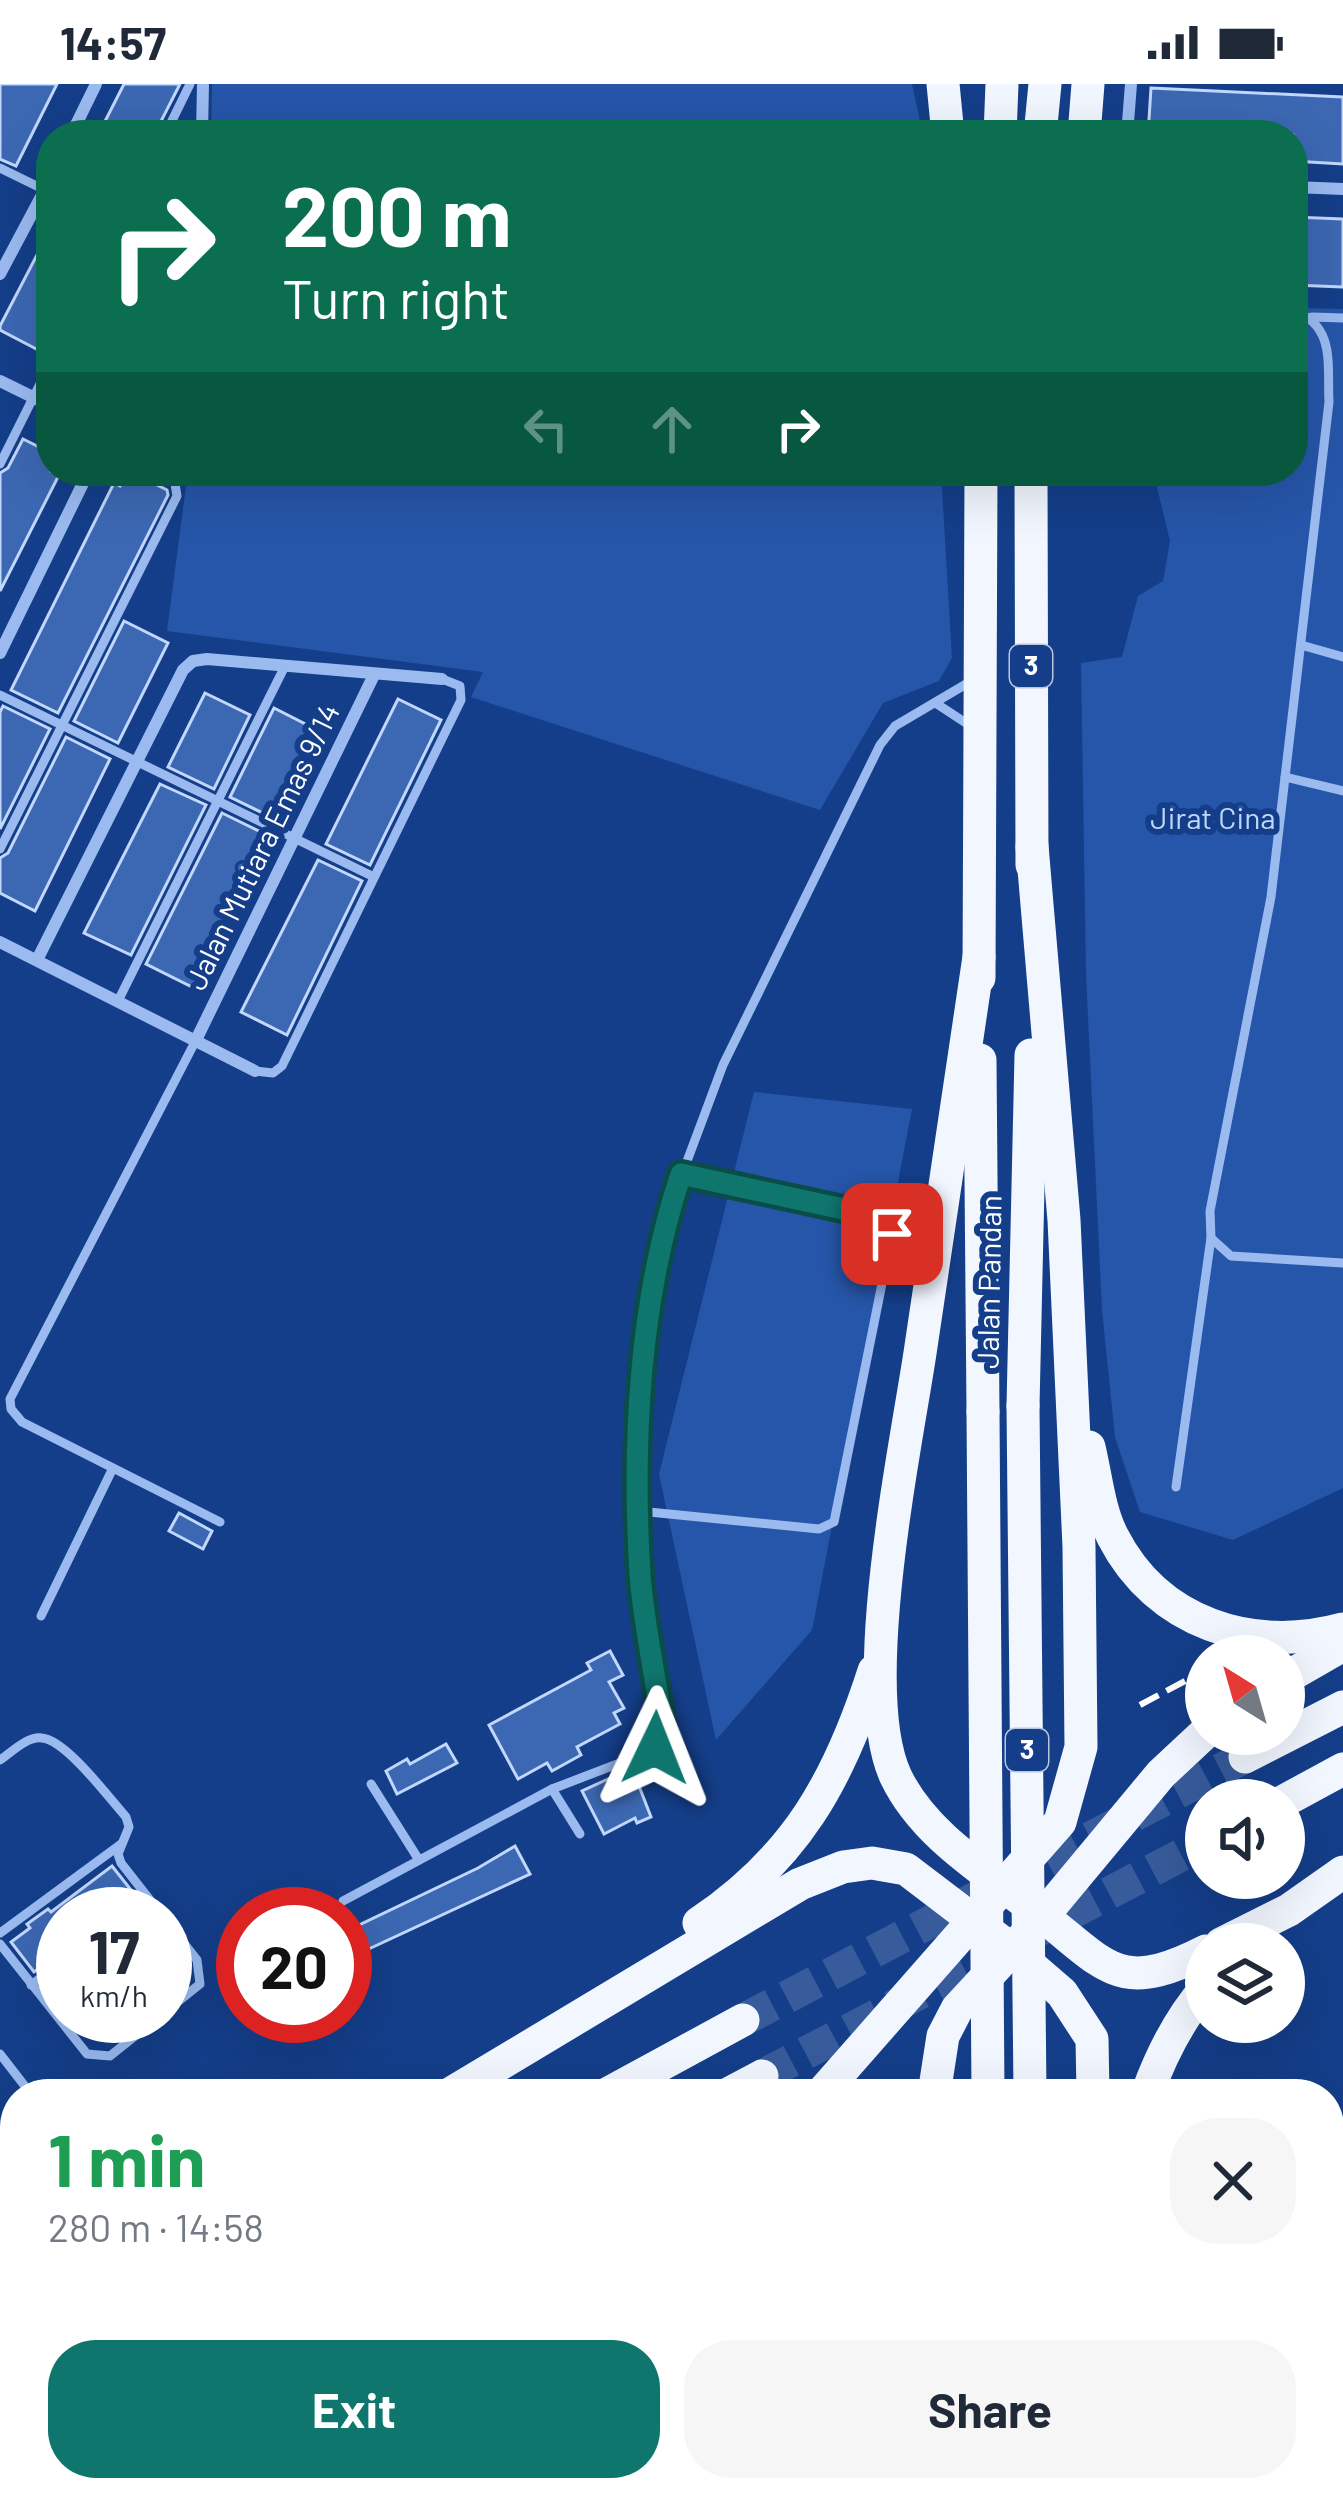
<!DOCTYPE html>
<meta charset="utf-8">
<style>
:root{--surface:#fff;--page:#f6f6f7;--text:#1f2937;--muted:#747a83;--accent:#0f766e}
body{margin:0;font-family:Barlow,sans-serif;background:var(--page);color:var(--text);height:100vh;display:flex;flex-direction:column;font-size:45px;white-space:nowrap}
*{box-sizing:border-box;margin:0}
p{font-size:39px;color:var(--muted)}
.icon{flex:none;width:66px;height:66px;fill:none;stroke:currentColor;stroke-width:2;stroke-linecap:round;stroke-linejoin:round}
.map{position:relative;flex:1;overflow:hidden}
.sheet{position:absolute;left:0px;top:1995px;width:1344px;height:423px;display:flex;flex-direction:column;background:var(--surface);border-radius:48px 48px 0 0;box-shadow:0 12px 48px #0002}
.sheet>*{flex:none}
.banner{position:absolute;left:36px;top:36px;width:1272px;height:366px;border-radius:48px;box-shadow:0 12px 48px #0002;background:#0b6e4f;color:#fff;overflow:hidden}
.needle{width:78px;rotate:323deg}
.controls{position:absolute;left:1185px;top:1551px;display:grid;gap:24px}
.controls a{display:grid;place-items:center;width:120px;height:120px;border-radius:50%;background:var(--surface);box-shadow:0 12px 48px #0002;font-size:60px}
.speed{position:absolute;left:36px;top:1803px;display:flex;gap:24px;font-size:60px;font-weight:700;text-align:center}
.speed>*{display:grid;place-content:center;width:156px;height:156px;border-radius:50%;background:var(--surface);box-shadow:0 12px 48px #0002;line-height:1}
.speed small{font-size:30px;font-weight:400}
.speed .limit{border:18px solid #d22;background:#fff;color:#111}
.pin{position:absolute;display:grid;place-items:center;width:102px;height:102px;color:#fff;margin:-51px;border-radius:24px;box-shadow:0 6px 18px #0006}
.me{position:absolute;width:132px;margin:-66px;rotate:2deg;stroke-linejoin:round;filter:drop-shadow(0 0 9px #0008)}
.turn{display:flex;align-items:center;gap:42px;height:252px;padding:0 48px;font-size:54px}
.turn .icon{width:156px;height:156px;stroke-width:2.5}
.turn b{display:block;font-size:84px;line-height:102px}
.lanes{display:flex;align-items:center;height:114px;padding:0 48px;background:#0003;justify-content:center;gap:60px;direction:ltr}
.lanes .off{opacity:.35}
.round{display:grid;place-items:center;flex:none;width:126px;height:126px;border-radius:48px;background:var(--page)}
.overview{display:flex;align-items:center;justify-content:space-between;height:204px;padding:0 48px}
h1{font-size:72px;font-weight:700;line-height:90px;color:#1e9e55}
.cta{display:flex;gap:24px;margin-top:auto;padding:24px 48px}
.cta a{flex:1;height:138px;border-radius:48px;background:var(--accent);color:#fff;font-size:48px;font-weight:700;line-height:138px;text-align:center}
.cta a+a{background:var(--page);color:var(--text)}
.status{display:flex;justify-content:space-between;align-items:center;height:84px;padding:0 60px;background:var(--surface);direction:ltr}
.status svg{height:33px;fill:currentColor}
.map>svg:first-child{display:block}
</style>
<div class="status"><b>14:57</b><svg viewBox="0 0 49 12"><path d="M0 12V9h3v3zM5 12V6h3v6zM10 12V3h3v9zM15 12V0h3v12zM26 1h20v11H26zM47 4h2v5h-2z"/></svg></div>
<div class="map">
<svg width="1343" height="2417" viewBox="0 0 1343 2417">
<rect width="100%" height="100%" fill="#143e89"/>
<g fill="#2656a9">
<polygon points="212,0 912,0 923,51 211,51"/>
<polygon points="1293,224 1343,225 1343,1404 1233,1456 1140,1428 1115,1353 1102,1226 1086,891 1081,579 1122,573 1138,512 1163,497 1170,457 1153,387 1293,387"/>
<polygon points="188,387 941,387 952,574 939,597 883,619 820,726 471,613 483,588 167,547"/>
<polygon points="754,1008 912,1025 812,1546 716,1656 659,1390"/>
</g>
<g fill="#3c68b3" stroke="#c1d7fb" stroke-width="3">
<polygon points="0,0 57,0 16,82 0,75"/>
<polygon points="124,0 180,0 154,51 98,51"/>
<polygon points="1151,4 1343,13 1343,80 1293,77 1293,51 1148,51"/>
<polygon points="1293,133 1343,135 1343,203 1293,201"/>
<polygon points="51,144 51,255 44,269 0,246 0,242"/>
<polygon points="23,355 51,369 51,387 61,387 0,507 0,389 8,384"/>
<polygon points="129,387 167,406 168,411 58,629 11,606 114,399 120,402"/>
<polygon points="124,537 168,559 118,659 74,637"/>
<polygon points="205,609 250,631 214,705 168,683"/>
<polygon points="398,615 441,636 370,781 326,760"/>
<polygon points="3,622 50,645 0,745 0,628"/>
<polygon points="274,624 319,647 275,735 230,713"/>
<polygon points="66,653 110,675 35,827 0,809 0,774 8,769"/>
<polygon points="160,700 206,721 131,871 84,849"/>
<polygon points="222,729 267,751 192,903 146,880"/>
<polygon points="318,776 362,797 287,951 241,928"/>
<polygon points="179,1429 212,1447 203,1465 169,1447"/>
<polygon points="610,1567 623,1591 609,1598 624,1624 614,1629 620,1640 577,1663 581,1671 552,1687 547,1679 518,1695 489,1641 591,1586 587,1579"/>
<polygon points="446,1660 457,1679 397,1710 386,1687 407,1675 410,1680"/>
<polygon points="632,1684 651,1733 637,1739 635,1734 604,1750 582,1707"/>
<polygon points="515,1762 530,1790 345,1876 345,1853 356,1849 353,1844 478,1784"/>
<polygon points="112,1782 135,1811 110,1830 63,1830 63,1866 34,1888 11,1858 30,1844 27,1840 48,1825 51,1828"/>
</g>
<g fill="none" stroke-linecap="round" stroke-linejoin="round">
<g stroke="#375b9b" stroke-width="33" stroke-dasharray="33 16" stroke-linecap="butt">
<polyline points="743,1936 1245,1673"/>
<polyline points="762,1992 1206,1758"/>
</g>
<g stroke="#9abaf0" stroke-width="9">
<polyline points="165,51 190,0"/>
<polyline points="0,84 51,109"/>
<path d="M 1293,226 C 1336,242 1327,280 1329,318 L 1271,813 L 1210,1127 L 1211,1154 L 1231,1172 L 1343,1179"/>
<polyline points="1312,233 1343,234"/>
<polyline points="0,380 51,278"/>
<polyline points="1301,561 1343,573"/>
<polyline points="0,611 374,793"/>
<polyline points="937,620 972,643"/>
<polyline points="1285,693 1343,707"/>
<polyline points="0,765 177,412 173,387"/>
<polyline points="118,917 284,584"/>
<polyline points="196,956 10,1315 11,1325 22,1338 220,1438"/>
<polyline points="255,987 273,989 282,982 461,616 460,602 442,595"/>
<polyline points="1176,1403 1211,1154"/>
<polyline points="639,1427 819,1445 834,1438 892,1150 890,1139 881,1133 681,1090"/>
<polyline points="41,1532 112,1386"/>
<path d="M 0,1676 C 12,1668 27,1652 42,1654 C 66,1656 109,1714 126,1733 L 129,1743 L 118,1770 L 121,1779 L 161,1830"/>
<polyline points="371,1700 419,1776"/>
<polyline points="552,1705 580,1750"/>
<polyline points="343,1817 552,1705 646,1669 659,1656 662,1640 641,1492 639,1317 668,1128 723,981 880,661 895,642 973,596"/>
<polyline points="125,1830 147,1813"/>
<polyline points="165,1835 197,1876 200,1900 165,1928"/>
<polyline points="0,1849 121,1760"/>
<polyline points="0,1860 87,1970 110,1972 160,1932"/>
<polyline points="31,1901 63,1877"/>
<polyline points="0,1970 31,2010"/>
<polyline points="0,2081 15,2070"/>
<polyline points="215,2417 221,2403"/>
</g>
<g stroke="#9abaf0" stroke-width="12">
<polyline points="71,51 96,0"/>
<polyline points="202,51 203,0"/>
<polyline points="1127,51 1131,0"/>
<polyline points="1293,103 1343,105"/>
<polyline points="0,190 51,94"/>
<polyline points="0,297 51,322"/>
<polyline points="0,569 89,387"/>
<polyline points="0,858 255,987"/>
<polyline points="37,876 183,586 193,577 207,575 442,595"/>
<polyline points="196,956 374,591"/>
<polyline points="888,2403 888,2417"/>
</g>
<g stroke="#f1f6ff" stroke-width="33">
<polyline points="943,0 948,51"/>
<polyline points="1000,51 1002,0"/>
<polyline points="1040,51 1045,0"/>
<polyline points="1084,51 1088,0"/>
<polyline points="1031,387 1032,781"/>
<path d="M 979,873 C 959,1005 939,1137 920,1269 C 905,1368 855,1606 896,1693 C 925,1753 989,1789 1040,1830 C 1107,1882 1118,1912 1206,1867"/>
<polyline points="979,894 981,387"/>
<polyline points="980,976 983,1328"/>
<polyline points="1023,1322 1031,971"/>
<path d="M 1089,1363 C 1096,1392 1099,1427 1113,1453 C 1157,1539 1252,1570 1343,1545"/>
<polyline points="1284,1595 1343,1561"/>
<polyline points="1245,1673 1343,1623"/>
<polyline points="1284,1717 1343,1685"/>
<path d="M 699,1839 C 796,1774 839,1696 874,1587"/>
<polyline points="1221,1860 1289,1826 1343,1788"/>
<polyline points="450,2010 800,1800 843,1783 872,1779 906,1785 1011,1865 1062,1909 1092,1955 1093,2010"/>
<polyline points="607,2010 743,1936"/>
<polyline points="728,2010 762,1992"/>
<polyline points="821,2010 1060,1738 1081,1663 1079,1463 1064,1136 1032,762"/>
<polyline points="934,2010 943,1952 957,1925 1043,1832 1161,1690 1206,1648"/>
<path d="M 1147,2010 C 1161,1971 1179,1935 1206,1904"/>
<polyline points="0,2284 15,2276"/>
<polyline points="0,2344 15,2336"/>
<polyline points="933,2403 933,2417"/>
<polyline points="991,2403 991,2417"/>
<polyline points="1034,2403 1035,2417"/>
<polyline points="10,2417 39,2403"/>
<polyline points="1080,2417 1080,2403"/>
<polyline points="1111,2417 1111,2403"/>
</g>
<g stroke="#fff" stroke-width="6" stroke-dasharray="21 9" stroke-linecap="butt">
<polyline points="1140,1621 1200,1589"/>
<polyline points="0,2203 15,2196"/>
</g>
<g stroke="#f1f6ff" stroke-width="33">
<polyline points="1023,1322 1030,2010"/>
<polyline points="983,1328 988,2010"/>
</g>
</g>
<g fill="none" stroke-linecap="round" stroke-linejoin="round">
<g stroke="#0a4d48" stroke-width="30">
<path id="route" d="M 655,1664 L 663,1646 C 656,1594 644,1542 640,1491 C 632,1358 639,1216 681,1090 L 880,1133 L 890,1139 L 892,1150"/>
</g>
<use href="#route" stroke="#0f766e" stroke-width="21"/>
</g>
<g text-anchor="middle" stroke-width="12" stroke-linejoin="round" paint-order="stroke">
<g fill="#143e89" stroke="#b8c5dc" stroke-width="3">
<rect x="1010" y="561" width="42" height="42" rx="9"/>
<rect x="1006" y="1645" width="42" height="42" rx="9"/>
</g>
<g font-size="27" font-weight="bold" fill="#fff">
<text x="1031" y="591">3</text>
<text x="1027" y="1675">3</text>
</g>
<g font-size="30" fill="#c1d7fb" stroke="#143e89">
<text x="1213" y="745">Jirat Cina</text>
</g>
<g font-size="30" fill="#fff" stroke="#143e89">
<text transform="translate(263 763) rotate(-64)" y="10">Jalan Mutiara Emas 9/14</text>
<text transform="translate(990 1198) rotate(-89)" y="10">Jalan Pandan</text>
</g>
</g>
</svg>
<div class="controls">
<a><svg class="needle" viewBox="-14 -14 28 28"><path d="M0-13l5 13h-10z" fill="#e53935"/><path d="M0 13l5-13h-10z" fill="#747a83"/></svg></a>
<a><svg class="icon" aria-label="sound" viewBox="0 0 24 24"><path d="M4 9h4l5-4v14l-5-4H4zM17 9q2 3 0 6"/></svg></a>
<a><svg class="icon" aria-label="layers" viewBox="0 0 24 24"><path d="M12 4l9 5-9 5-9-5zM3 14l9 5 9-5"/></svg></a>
</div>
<div class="speed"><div>17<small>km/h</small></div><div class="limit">20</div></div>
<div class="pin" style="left:892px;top:1150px;background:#d93025"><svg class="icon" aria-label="arrive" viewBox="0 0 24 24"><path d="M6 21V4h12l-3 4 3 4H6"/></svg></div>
<svg class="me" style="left:655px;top:1664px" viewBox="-20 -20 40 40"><path d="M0-17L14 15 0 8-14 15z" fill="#0f766e" stroke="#fff" stroke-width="4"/></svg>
<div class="banner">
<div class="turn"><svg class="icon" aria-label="right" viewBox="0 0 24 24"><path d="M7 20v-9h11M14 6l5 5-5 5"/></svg><div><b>200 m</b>Turn right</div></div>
<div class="lanes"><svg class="icon off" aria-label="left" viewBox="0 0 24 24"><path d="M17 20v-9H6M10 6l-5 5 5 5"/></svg><svg class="icon off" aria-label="ahead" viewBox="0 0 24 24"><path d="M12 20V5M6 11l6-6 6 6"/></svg><svg class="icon" aria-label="right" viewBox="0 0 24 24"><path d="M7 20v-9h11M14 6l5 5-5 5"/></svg></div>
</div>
<section class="sheet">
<div class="overview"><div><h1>1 min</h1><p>280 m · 14:58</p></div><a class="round"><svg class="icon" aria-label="close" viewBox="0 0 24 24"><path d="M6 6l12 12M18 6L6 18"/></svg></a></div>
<div class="cta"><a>Exit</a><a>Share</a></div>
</section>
</div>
